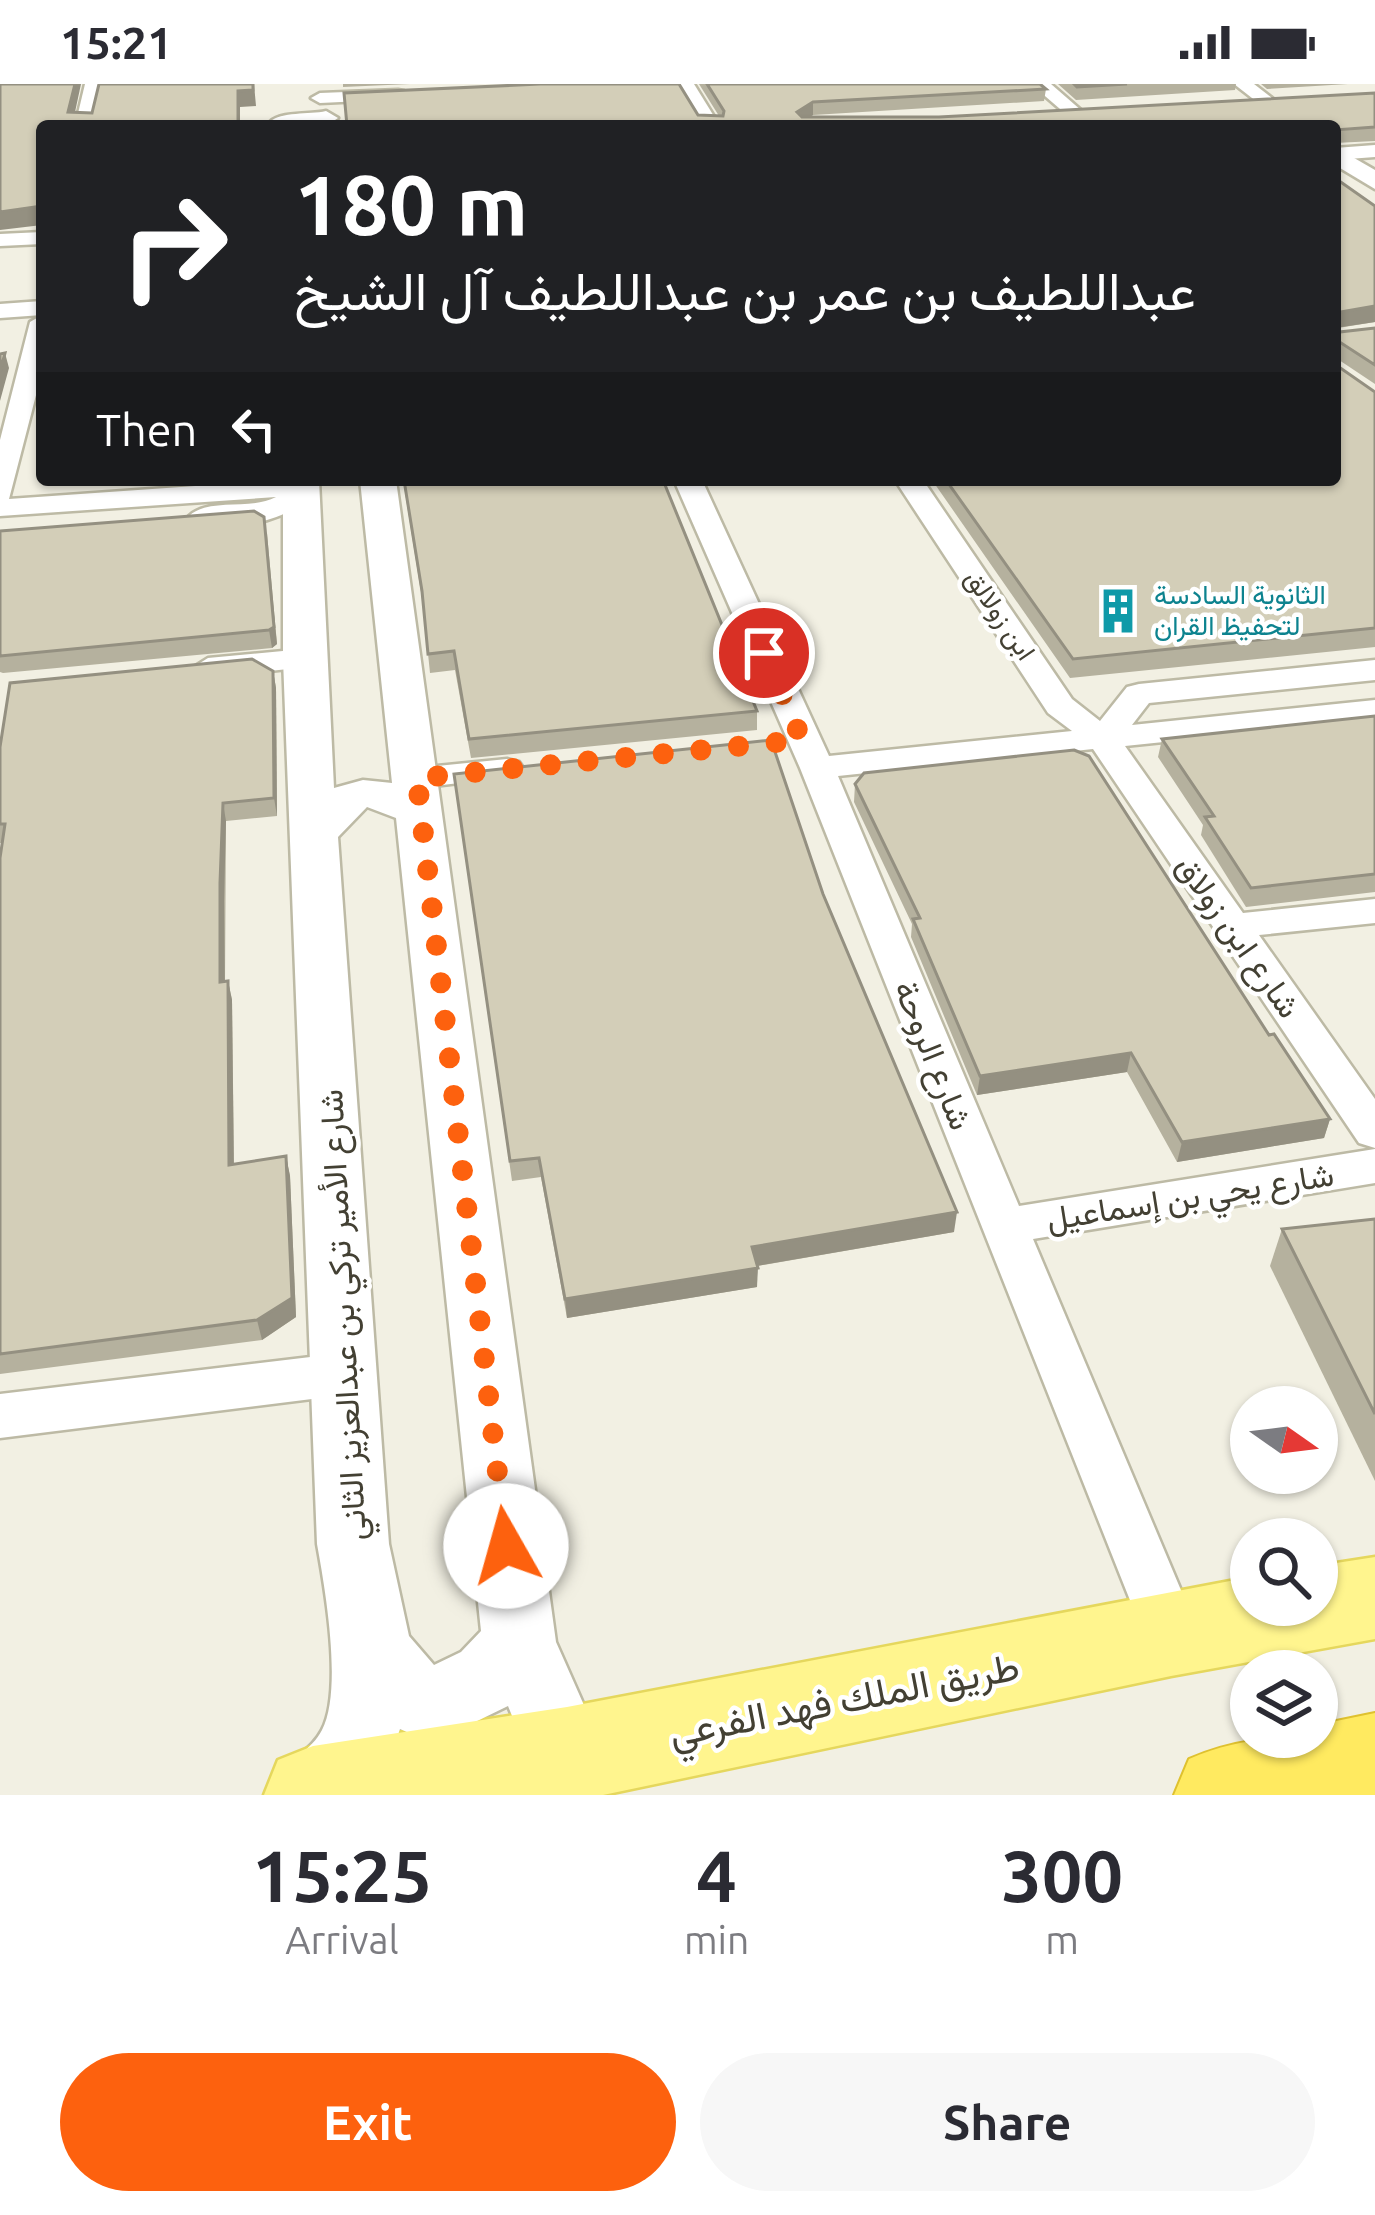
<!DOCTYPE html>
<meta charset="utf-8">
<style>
:root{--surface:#fff;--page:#f7f7f7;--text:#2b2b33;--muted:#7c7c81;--accent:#fd610e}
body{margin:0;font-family:Ubuntu,Vazirmatn,sans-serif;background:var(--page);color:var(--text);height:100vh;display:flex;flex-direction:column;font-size:45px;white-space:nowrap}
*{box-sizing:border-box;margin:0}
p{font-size:39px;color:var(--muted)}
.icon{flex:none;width:66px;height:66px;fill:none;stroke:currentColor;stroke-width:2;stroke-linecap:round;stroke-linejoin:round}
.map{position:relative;height:1711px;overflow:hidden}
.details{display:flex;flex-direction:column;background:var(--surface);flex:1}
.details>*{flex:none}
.guide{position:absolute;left:36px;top:36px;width:1305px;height:366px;border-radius:12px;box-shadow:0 3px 9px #0004;background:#202124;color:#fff;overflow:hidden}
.needle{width:78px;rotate:104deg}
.fabs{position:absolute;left:1230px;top:1302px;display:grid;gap:24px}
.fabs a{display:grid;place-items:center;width:108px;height:108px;border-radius:50%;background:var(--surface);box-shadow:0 3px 9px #0004;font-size:60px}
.pin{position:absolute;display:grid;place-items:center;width:102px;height:102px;color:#fff;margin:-51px;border:6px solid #fff;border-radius:50%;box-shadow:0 3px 12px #0007}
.me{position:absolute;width:132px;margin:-66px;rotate:353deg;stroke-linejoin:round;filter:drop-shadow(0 0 9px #0008)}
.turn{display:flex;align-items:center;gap:42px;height:252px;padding:0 60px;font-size:54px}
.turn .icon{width:156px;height:156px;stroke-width:2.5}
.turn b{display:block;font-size:84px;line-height:102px}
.then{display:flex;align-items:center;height:114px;padding:0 60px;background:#0003;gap:24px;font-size:45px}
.eta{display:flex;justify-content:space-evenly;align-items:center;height:204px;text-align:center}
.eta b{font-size:72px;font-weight:600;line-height:84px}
.primary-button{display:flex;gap:24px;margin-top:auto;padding:24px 60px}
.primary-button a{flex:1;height:138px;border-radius:72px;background:var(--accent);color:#fff;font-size:48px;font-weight:600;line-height:138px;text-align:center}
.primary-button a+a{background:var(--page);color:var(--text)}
.status{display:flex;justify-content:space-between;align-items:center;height:84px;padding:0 60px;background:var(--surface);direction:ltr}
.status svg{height:33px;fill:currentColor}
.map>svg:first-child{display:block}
</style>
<div class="status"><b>15:21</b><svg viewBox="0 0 49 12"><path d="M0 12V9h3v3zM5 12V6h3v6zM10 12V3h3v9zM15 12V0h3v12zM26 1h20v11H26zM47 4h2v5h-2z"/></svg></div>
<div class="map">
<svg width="1375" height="1711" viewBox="0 0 1375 1711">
<rect width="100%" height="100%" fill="#f2f0e3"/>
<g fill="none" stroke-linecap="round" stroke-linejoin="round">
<g stroke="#bdbaa5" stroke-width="5">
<g id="minor">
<polygon points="85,0 103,0 93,42 75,42"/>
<polygon points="676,0 694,0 720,42 702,42"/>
<polygon points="1031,0 1051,0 1082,27 1067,31"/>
<polygon points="1234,0 1254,0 1276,17 1261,21"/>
<polygon points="398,6 404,7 404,15 320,19 311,14 320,9"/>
<polygon points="1375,61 1375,73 1335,76 1335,64"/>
<polygon points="42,148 42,160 0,162 0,150"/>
<polygon points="42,217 42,231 0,234 0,220"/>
<path d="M 42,231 L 42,288 L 9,415 L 282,396 L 303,405 L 303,417 C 283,439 211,453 189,432 C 209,413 250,427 276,413 L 0,432 L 0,356 L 30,238 Z"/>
<polygon points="674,396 702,396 829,672 1072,647 1048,629 895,396 923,396 1072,615 1100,637 1127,603 1139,600 1375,576 1375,596 1149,619 1132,641 1375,616 1375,636 1125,662 1243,829 1375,815 1375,839 1259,851 1375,1015 1375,1064 1359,1059 1093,665 838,692 1019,1122 1375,1065 1375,1099 1033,1155 1199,1549 1191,1568 1171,1575 1151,1568 1143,1549 800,684"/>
<polygon points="304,565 315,568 320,575 315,582 208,594 192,584 208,574"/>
<polygon points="507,675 519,678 524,685 519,692 417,704 400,694 417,684"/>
<polygon points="344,1269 362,1275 369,1290 362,1305 344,1311 0,1354 0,1310"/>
</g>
</g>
<g stroke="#bdbaa5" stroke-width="5">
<g id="tertiary">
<path d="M 326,27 L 338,34 L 326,42 L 270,38 C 281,27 309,31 326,27 Z"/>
<polygon points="1335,63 1375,86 1375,105 1335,81"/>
<path d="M 283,396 L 319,396 L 334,704 L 363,696 L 392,699 L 360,396 L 396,396 L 556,1558 L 606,1671 L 595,1698 L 567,1710 L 539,1698 L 508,1622 L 432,1659 L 400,1645 L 382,1698 L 368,1711 L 270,1711 C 286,1672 309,1671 322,1646 C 343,1606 325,1504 317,1460 L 283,575 ZM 367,723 L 396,734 L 481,1547 L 461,1568 L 434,1581 L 409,1552 L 389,1460 L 338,753 Z"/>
</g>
</g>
<g stroke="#e5d75d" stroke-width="5">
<polygon id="primary" points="1375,1473 1375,1555 1171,1592 603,1711 264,1711 278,1676 313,1662 567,1623 1251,1493 1251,1521 1317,1521 1317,1482"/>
</g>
<g stroke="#dfc12f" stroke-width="4">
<path id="motorway" d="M 1375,1629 L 1375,1711 L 1174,1711 L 1189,1675 C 1233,1656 1269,1653 1317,1653 L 1317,1641 Z"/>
</g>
<use href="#minor" fill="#fff" fill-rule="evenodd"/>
<use href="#tertiary" fill="#fff" fill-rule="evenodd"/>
<use href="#primary" fill="#fff58e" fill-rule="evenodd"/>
<use href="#motorway" fill="#ffea60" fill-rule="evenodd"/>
</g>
<g fill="#b5b19e">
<polygon points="343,0 410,0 343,3"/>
<polygon points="699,0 1040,0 1046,5 1044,17 813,31 809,33 939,33 1375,9 1375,57 1335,59 1335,42 347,42 719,32"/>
<polygon points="1058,0 1236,0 1235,6 1076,16"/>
<polygon points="1261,0 1348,0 1267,5"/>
<polygon points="1335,94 1375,122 1375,240 1375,238 1338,244 1339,248 1375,244 1375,300 1336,274 1336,281 1375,309 1375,563 1070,594 932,396 1335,396"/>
<polygon points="403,396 663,396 757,627 757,646 471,674 455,586 430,589 423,521"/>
<polygon points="0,447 267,449 277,560 272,564 3,589 0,588"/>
<polygon points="273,587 276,604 277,732 226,737 225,898 228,897 232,916 234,1080 286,1072 290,1092 296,1233 262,1256 0,1290 0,774 2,759 0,759 0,663"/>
<polygon points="1375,632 1375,808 1246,823 1201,751 1203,741 1158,673 1162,655"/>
<polygon points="855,700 1269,951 1330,1035 1324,1054 1177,1078 1127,988 977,1011 911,853 912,840 854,718"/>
<polygon points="456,709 823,810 954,1148 757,1182 757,1203 567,1234 541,1093 512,1097"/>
<polygon points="1375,1135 1375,1397 1270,1182 1282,1145"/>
</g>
<g fill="#949081">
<polygon points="75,0 81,0 72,42 68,28"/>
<polygon points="254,0 256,22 240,23 240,42 238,42 238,7"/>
<polygon points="813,18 813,31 797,41 797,28"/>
<polygon points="42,122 42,141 0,146 0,128"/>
<polygon points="1375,222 1375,238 1335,244 1335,229"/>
<polygon points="5,269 9,284 0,317 0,288"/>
<polygon points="264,433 277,560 272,564 269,546"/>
<polygon points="273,587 276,604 277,732 274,714"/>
<polygon points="223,719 226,737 224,817 225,917 220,898 220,799"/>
<polygon points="228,897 232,916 234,1100 229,1081"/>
<polygon points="1131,969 1127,988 977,1011 980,992"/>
<polygon points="1330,1035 1324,1054 1177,1078 1182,1058"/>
<polygon points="286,1072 290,1092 296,1233 262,1256 257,1236"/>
<polygon points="957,1128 954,1148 751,1183 752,1163"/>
<polygon points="758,1184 757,1203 567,1234 565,1215"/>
</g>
<g fill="#d3ceb8" stroke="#949081" stroke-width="3">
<polygon points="0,0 75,0 68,28 92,29 99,0 253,0 253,6 238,7 238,42 42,42 42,122 0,128"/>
<polygon points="540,0 679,0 698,31 723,32 724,27 707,0 1040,0 1046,5 813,18 797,28 802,33 939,33 1375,9 1375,43 1335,46 1335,42 347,42 344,9"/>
<polygon points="1074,0 1127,0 1077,3"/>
<polygon points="1335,94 1375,122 1375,222 1335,229"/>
<polygon points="1335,232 1339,248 1375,244 1375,281 1335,255 1336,281 1375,308 1375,544 1073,575 946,396 1335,396"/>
<polygon points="5,269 0,288 0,270"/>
<polygon points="404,396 663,396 757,627 469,655 454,567 428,570 422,507"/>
<polygon points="254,427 264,433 274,543 269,546 0,572 0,447"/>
<polygon points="252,575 273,587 274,714 223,719 220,799 220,898 228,897 229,1081 286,1072 292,1214 257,1236 0,1270 0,774 5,740 0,740 0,663 10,599"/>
<polygon points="1375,632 1375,790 1251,804 1205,733 1214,732 1162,655"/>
<polygon points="771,656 823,810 957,1128 752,1163 758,1184 565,1215 539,1074 510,1077 454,690"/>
<polygon points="1074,666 1089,672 1269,951 1274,950 1330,1035 1182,1058 1131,969 980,992 913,835 920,834 855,700 864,689"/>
<polygon points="1375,1135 1375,1330 1282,1145"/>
</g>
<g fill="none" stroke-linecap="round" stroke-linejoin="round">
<polyline stroke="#fd610e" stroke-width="21" stroke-dasharray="0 37.8" points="506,1462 417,694 802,656 764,569"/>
</g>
<defs>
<g id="building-bare" transform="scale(3.6)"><path d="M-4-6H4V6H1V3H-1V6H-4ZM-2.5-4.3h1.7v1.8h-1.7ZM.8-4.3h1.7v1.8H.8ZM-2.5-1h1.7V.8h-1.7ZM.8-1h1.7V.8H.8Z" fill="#0f9aa8" stroke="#fff" stroke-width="2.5" paint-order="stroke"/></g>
</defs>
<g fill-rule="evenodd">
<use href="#building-bare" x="1118" y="527"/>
</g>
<g text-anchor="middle" stroke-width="9" stroke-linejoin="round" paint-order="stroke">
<g font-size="27" fill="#0d838f" stroke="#fff" text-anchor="start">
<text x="1154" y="520">الثانوية السادسة<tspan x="1154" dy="31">لتحفيظ القران</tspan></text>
</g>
<g font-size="27" fill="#434033" stroke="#fff">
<text transform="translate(1000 531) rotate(56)" y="9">ابن زولالق</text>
</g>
<g font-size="33" fill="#434033" stroke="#fff">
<text transform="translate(1239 852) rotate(55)" y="12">شارع ابن زولاق</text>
<text transform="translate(934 971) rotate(68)" y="12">شارع الروحة</text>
<text transform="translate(1190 1112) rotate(-9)" y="12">شارع يحي بن إسماعيل</text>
<text transform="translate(342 1231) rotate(-93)" y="12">شارع الأمير تركي بن عبدالعزيز الثاني</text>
</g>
<g font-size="39" fill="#434033" stroke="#fff">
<text transform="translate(844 1615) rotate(-11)" y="14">طريق الملك فهد الفرعي</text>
</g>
</g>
</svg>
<div class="fabs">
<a><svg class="needle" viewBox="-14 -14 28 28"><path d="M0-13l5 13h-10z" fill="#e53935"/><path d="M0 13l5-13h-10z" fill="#7c7c81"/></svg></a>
<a><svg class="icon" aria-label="search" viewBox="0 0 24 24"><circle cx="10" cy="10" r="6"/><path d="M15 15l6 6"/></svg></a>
<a><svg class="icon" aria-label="layers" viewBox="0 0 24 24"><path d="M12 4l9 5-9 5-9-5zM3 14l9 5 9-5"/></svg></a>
</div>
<div class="pin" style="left:764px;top:569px;background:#d93025"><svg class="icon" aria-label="arrive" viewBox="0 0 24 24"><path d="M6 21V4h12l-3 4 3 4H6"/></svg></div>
<svg class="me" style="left:506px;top:1462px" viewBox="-20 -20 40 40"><circle r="19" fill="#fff"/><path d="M0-13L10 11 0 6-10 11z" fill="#fd610e"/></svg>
<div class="guide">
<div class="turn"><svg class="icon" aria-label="right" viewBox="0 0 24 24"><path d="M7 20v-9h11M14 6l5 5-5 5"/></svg><div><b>180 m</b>عبداللطيف بن عمر بن عبداللطيف آل الشيخ</div></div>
<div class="then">Then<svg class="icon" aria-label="left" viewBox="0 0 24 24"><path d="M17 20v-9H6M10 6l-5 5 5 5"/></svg></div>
</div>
</div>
<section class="details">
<div class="eta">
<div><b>15:25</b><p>Arrival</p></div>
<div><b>4</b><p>min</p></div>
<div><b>300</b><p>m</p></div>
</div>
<div class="primary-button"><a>Exit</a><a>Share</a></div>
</section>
